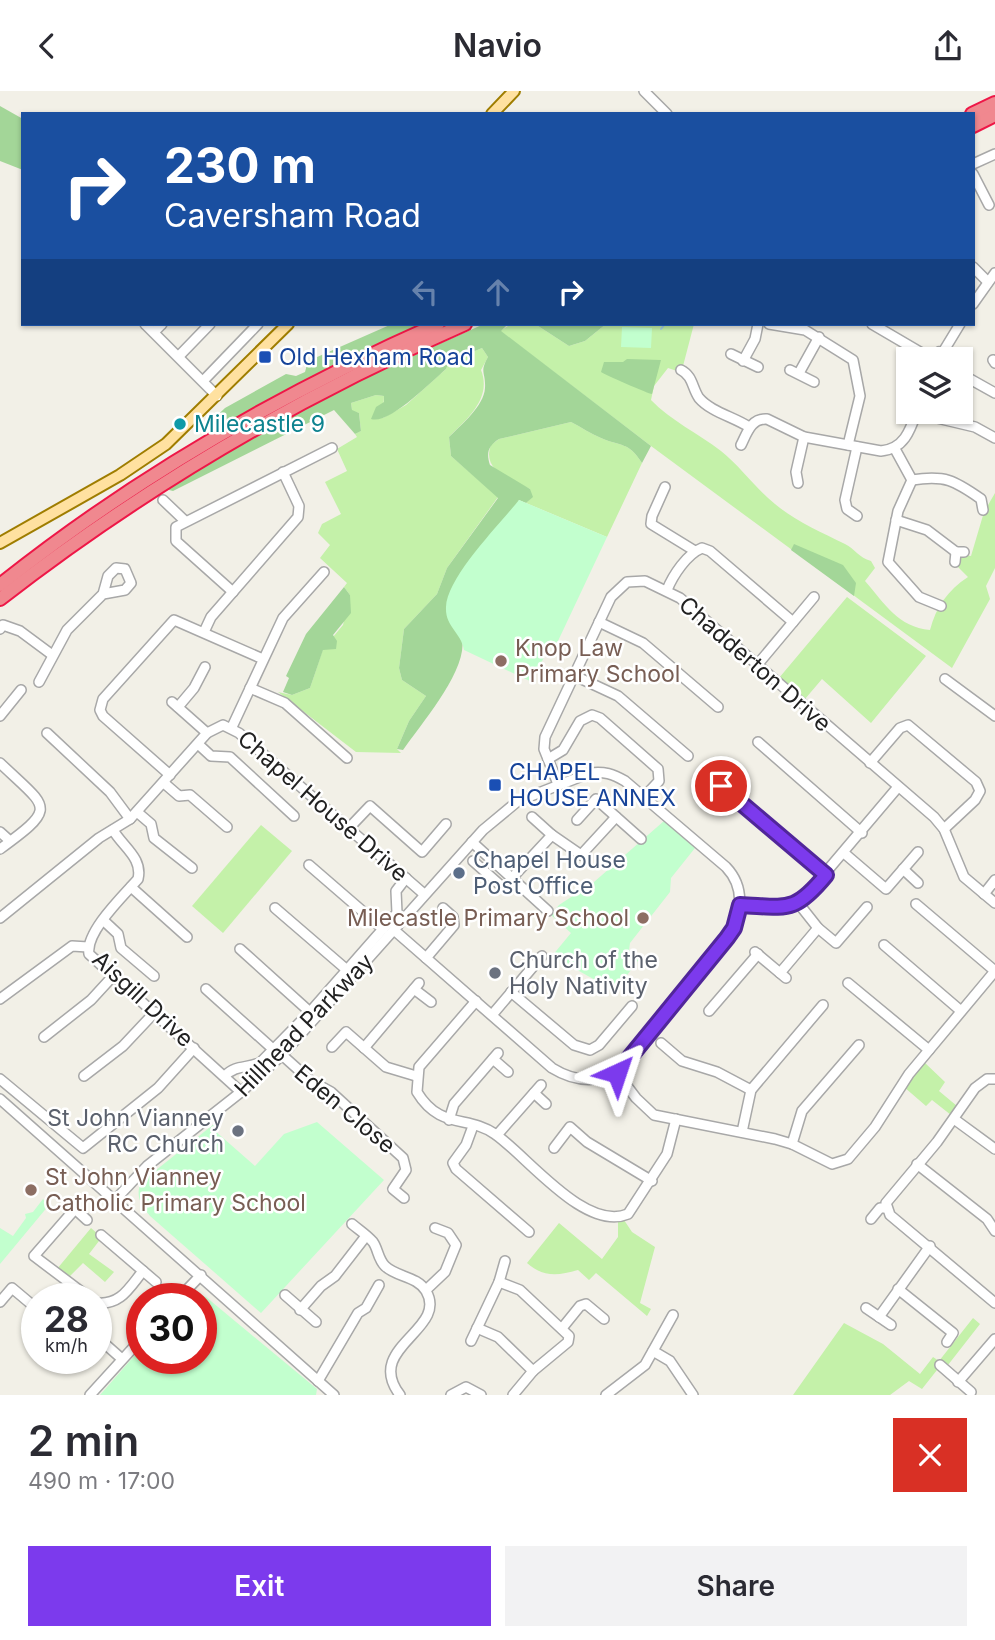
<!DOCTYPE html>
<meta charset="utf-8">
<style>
:root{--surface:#fff;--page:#f2f2f3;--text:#2b2b33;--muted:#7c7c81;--accent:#7c3aed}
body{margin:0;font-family:Inter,sans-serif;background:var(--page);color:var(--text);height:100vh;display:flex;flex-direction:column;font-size:26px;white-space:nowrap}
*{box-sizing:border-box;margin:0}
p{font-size:23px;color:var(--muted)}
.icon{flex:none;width:38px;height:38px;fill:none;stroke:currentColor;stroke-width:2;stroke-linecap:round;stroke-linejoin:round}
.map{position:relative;height:1304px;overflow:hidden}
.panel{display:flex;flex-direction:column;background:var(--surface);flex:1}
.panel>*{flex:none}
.guide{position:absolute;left:21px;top:21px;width:954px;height:214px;border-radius:0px;box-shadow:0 2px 5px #0004;background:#1a4fa0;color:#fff;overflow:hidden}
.controls{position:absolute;left:896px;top:256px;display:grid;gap:14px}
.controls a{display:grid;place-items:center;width:77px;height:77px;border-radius:0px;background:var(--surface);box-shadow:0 2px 5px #0004;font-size:35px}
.speed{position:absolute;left:21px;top:1192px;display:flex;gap:14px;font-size:35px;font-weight:700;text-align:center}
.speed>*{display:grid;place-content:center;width:91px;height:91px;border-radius:50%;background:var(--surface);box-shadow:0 2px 5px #0004;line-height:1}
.speed small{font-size:18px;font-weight:400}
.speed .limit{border:10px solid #d22;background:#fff;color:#111}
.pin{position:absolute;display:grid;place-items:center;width:60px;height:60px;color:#fff;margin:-30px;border:4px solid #fff;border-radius:50%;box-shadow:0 2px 7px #0007}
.me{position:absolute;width:77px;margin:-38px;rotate:42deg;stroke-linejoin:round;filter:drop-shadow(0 0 5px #0008)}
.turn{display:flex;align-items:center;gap:24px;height:147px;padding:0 28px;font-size:32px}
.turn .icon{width:91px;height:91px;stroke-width:2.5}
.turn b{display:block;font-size:49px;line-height:60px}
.lanes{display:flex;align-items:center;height:66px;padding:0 28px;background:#0003;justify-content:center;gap:35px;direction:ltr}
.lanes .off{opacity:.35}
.round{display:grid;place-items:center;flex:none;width:74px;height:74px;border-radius:0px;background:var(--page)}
.summary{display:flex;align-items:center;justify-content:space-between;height:119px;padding:0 28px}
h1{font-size:42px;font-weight:600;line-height:52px}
.action{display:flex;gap:14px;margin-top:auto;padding:14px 28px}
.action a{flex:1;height:80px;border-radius:0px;background:var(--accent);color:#fff;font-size:28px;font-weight:600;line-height:80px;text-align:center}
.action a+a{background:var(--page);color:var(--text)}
header{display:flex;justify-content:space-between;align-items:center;height:91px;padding:0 28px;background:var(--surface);font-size:32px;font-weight:600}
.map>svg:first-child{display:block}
</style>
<header><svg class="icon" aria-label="back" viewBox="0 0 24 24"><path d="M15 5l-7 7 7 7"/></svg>Navio<svg class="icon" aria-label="share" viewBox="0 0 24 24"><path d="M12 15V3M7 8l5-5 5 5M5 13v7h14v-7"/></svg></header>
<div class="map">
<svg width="995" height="1304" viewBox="0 0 995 1304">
<rect width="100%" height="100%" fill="#f2f0e7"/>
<g fill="#c4f1a9">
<path d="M 511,233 L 535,233 L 569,255 L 585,250 L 606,233 L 694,233 L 683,275 L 677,280 L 668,277 L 654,295 L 651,309 C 671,330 698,342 721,360 C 741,376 755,397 775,413 C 795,430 821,441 845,453 C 855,458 859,467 871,470 L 875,477 L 865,490 C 885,513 898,536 930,539 C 936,516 948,499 968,486 L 958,476 L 957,462 L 971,465 L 984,421 L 995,402 L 995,477 L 986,495 L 990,508 L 952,577 L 651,355 L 500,240 Z"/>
<path d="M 482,257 L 488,266 L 481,279 C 492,307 468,327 449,346 L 451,365 L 498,406 L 447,477 L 437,503 L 404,538 L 399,577 L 402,589 L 426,605 L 409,630 L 397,658 L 401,662 L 356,661 L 278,601 L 292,604 L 310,597 L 323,558 L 343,534 L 350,504 L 344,496 L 347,492 L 320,467 L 330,454 L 318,442 L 322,433 L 341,423 L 325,391 L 347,380 L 337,358 L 357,346 L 355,343 L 361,340 L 359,322 L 352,320 L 351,312 L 376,304 L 384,305 L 383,327 L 406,314 L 446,278 L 449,271 Z"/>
<path d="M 571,331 C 581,336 591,343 601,347 C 621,356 628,350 642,372 L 607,446 L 526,412 L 530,408 L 530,398 C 511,389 481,379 491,354 L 499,348 Z"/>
<polygon points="847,506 926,565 871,632 822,588 805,608 779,587"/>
<polygon points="261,734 292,760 223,842 192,815"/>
<polygon points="924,971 945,991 939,1000 957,1015 951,1024 932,1009 926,1015 904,996"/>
<path d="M 624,1129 L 632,1141 L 655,1156 L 640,1212 L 651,1218 L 647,1225 L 596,1182 L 589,1189 L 578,1179 C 557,1185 543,1186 527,1172 L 559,1132 L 602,1168 L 618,1146 L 618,1131 Z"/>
<polygon points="91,1137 99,1144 99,1150 89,1163 114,1181 105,1191 83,1172 70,1185 57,1178"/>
<polygon points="973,1227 980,1233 948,1274 937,1279 922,1298 909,1290 890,1304 793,1304 844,1232 883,1253 920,1283 933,1266 939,1270"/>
</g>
<g fill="#a3d698">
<polygon points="0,15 23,28 23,79 0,70"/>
<polygon points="392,233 424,233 211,339 206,335 225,317 286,283 296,285 305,281 308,270"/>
<path d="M 484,233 L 508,233 L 501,240 L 651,355 L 642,372 C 628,350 621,356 601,347 C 591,343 581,336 571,331 L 499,348 C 488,355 486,362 490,374 L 530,398 L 533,406 L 526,412 L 519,409 L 462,548 C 468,579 421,633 403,659 L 397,658 L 409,630 L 426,605 L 402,589 L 399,577 L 404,538 L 437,503 L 447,477 L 498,407 L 451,365 L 449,346 C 461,334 484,315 485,297 C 486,281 479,282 488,266 L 482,257 L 449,271 L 446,278 C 431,291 389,334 371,328 L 376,316 L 384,311 L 384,305 L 376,304 L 351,312 L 352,319 L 359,322 L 361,340 L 355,343 L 334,319 L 173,400 L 165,398 L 329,302 Z"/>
<polygon points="535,233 606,233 585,250 569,255"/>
<path d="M 627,268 L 661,269 L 652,303 C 649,303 603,283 601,281 L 604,271 L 623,271 Z"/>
<polygon points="794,453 843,474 856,492 854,505 791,459"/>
<polygon points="344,496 350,504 351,522 333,544 337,550 336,558 323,559 310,597 292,604 283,601 289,587 286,585 306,543"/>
</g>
<g fill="#c2ffce">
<polygon points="622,236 652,237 651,257 621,256"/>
<path d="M 519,409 L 607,446 L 558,550 L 547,560 L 532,591 L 464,559 C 461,541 445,536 446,516 C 447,486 500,433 519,409 Z"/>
<polygon points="664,730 695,757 671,787 670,801 630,852 629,859 640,867 615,900 552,865 571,842 551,824 559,814 594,791"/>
<path d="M 317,1031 L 384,1089 L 261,1222 L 150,1125 C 141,1113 135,1106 141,1091 L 214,1033 L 214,1039 L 255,1075 L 284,1043 Z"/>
<polygon points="43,1108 49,1114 0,1173 0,1137 13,1145 26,1127 25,1123 33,1121"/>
<polygon points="188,1203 206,1206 317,1298 316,1304 100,1304 142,1256 142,1267 201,1267 201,1208 184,1207"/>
</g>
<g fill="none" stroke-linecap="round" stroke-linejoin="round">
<polyline stroke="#a4cee4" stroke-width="2" points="661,238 665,233"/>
<g stroke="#a8a8a8" stroke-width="12">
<g id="minor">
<polyline points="644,0 667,23"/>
<polyline points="973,73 995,63"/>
<polyline points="973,83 989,114"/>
<polyline points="973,176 988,191"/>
<polyline points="973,213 995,182"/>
<polyline points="145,233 217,305"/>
<polyline points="769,233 805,239 853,269 860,305 848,354"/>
<polyline points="872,233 930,267"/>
<polyline points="154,241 162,233"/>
<polyline points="943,261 960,233"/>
<polyline points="731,263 758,276"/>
<polyline points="179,265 210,233"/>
<polyline points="930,268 939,261 949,268"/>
<polyline points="993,269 995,272"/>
<polyline points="743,270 755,248 758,233"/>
<path d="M 681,279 C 693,285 692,297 699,307 C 711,321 734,326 749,336"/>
<polyline points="790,279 814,291"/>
<polyline points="799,282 819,246"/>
<polyline points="961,283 995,302"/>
<polyline points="204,289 258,233"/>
<polyline points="916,322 975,336 995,347"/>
<path d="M 741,354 C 747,342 751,327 767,328 L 804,346 L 881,360 C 904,358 910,340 917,320"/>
<polyline points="857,356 845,409 847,418 857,425"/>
<polyline points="895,358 912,389 898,420 888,471 919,506 941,515"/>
<path d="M 912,389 C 945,384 954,389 981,408 L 983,419"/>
<polyline points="798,392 796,381 804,346"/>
<polyline points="665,396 652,425 651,433 695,460"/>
<polyline points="163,409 185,430"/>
<polyline points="896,429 927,439 956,461"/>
<polyline points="955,471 956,461 964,461"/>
<path d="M 667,499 C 673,484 687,463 702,457 L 710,460 L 793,531"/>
<polyline points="233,501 176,450 176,436 332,357"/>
<polyline points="599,531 643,552 718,616"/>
<polyline points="0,538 3,534 20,540 51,563"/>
<polyline points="204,541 211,526 298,426 299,415 283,381"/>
<polyline points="758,573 814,506"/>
<polyline points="573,584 618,605 688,665"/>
<polyline points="945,588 995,625"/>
<polyline points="39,591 67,539 103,503 108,485 116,477 125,478 131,492 125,499 103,503"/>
<polyline points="250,597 285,612 347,667"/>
<polyline points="172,611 207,642"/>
<polyline points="178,616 194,597 205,576"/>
<polyline points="0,625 21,599"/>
<polyline points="232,636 283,527 324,481"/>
<polyline points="47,642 110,701 130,728"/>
<polyline points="758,651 862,742"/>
<polyline points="198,653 211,665 230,666 294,725"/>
<polyline points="548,668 563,659 580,630 592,624 600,627 658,678 659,690 644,706"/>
<path d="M 0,672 C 48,718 59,715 0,758"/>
<polyline points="870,672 900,637 908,634 976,691 980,700 975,709 944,738"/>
<polyline points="170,684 103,625 100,619 103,608 174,529 263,568"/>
<polyline points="164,692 179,705 190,704 227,736"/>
<polyline points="558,693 544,658 545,646 611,506 627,491 645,490 680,507 934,726 944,738 964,786 995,812"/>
<polyline points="721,695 826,784"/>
<polyline points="137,721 151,733 154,747 192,777"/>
<polyline points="532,726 552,744"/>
<polyline points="577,729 596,708 641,748"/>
<polyline points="349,737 370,715 422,761 446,733"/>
<path d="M 113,739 C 123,756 143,767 138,788 C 124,804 85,841 89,863 L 241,1001"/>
<polyline points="0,741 10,750"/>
<polyline points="472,751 548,820"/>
<polyline points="844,762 886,798 918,761"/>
<polyline points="473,770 499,793"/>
<polyline points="309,774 383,838"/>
<polyline points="903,778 918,792"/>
<polyline points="512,787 552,744 581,764 616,726"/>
<polyline points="131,796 187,846"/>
<polyline points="984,803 995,789"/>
<polyline points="799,813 818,837 836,852 867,816"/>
<polyline points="916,813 995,880"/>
<polyline points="740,814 789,817 799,813 898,696"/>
<polyline points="275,817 347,879"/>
<polyline points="0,827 99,747 130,728 207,642 223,634 239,642 424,803"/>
<polyline points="103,829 118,843 121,857 154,885"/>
<polyline points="884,854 961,920"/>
<polyline points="240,858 310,921"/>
<polyline points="755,861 786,887"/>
<polyline points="426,867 454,834 453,826 443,817"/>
<polyline points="780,882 818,837"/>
<polyline points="848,892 929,959"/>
<polyline points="206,898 274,959"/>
<polyline points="414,898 431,911"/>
<polyline points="511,901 574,954 590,959 599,954 632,915"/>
<polyline points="0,908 72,855 88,856"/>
<path d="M 476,910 L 419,976 L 417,1001 C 440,1039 468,1024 495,1043 C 528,1066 585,1141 628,1123 L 667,1063 L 676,1028"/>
<polyline points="709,920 758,863"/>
<polyline points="492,924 542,865"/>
<polyline points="44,946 91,909 113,885"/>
<polyline points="661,952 682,970 717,981 751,999"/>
<polyline points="332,956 346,941 386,976 416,985"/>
<polyline points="364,957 419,892"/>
<polyline points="282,964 311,990 331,1001 403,1067 406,1079 393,1098 404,1107"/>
<polyline points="493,968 508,981"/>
<polyline points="617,982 636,1007 654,1024 775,1048 792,1053 832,1073 848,1068 875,1036 909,983 995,880"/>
<polyline points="84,985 123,955 155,921"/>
<path d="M 225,985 C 236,973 248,978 261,971 L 310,921 L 397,822 L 396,800 L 406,787"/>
<polyline points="0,988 83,1057 158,997 194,957"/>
<polyline points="995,988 987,988 975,997 937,1051 886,1112 890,1124 995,1212"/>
<polyline points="534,1002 546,1013"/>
<polyline points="0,1008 334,1304"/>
<polyline points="954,1028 995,1058"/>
<polyline points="449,1029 454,1013 498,962"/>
<polyline points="473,1035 466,1054 453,1072 456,1078 529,1141"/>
<polyline points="742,1041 751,999 823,914"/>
<polyline points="497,1044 541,994"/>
<polyline points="792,1053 802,1020 859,954"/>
<polyline points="554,1057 570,1036 587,1051 652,1090"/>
<polyline points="917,1073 987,1128 995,1140"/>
<path d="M 115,1109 L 147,1075 L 241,1001 L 282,964 L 483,739 L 518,710 L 590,682 C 604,680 613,683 625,690 L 726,776 C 746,797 742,825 727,847 L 628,972 C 606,993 578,993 552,977 L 394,839"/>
<polyline points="871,1128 880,1117 886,1117"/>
<polyline points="87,1129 75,1118 34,1165 91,1208"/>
<path d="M 352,1133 C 359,1139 367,1144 373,1151 C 378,1158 378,1168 385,1175 C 396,1186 417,1185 426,1200 C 449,1239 363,1256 400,1304"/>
<polyline points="101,1144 156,1191"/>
<polyline points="499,1191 520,1199 569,1245 568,1251 533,1280 513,1304"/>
<polyline points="898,1198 953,1242 947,1251"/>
<polyline points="426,1199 445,1181 456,1154 448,1142 435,1137"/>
<polyline points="285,1204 316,1231"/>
<polyline points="178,1208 201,1184"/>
<polyline points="0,1211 12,1197 37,1218"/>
<path d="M 97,1212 C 121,1214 129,1197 143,1180"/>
<polyline points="866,1217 891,1234"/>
<polyline points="300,1219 321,1195 335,1185 366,1145"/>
<polyline points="879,1226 930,1155"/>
<polyline points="563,1236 580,1215 586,1213 604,1228"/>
<polyline points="477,1237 498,1246 533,1280"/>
<polyline points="96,1245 122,1268"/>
<polyline points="471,1250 499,1191 505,1170"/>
<polyline points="653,1260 670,1270 693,1304"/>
<polyline points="940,1274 971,1301"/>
<polyline points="318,1290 358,1222 366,1217 379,1194"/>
<polyline points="958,1291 995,1248"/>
<polyline points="90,1304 142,1247"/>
<polyline points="451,1304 466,1296 481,1304"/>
<polyline points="606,1304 645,1274 673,1224"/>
</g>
</g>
<g stroke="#9f7d00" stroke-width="14">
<g id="major">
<polyline points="492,23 514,0"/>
<polyline points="0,452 120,384 166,353 288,233"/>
</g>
</g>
<g stroke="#ee1747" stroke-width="16">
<g id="highway">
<polyline points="972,23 995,12"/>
<polyline points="973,35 995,24"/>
<path d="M 0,494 C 134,387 282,302 438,233"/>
<path d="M 0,508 C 144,396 298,306 465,233"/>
</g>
</g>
<use href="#minor" stroke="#fff" stroke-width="9"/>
<use href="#major" stroke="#ffe1a0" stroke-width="10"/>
<use href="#highway" stroke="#f0888f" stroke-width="12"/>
</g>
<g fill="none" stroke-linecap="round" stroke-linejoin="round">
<g stroke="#51269a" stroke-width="18">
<path id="route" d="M 617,982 L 727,847 L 734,837 L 740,814 C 787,816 794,823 826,784 L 721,695"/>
</g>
<use href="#route" stroke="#7c3aed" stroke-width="12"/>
</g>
<g fill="#1a4fb4" stroke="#fff" stroke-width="2.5">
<rect x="258" y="259" width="14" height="14" rx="3.5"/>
<rect x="488" y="687" width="14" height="14" rx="3.5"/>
</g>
<circle fill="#0f9aa8" stroke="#fff" stroke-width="2.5" cx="180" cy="333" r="7"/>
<g fill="#8d6e63" stroke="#fff" stroke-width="2.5">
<circle cx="501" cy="570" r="7"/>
<circle cx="643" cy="827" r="7"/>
<circle cx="31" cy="1099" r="7"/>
</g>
<circle fill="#5c6f8a" stroke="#fff" stroke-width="2.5" cx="459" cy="782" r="7"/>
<g fill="#6b7280" stroke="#fff" stroke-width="2.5">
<circle cx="495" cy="882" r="7"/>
<circle cx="238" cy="1040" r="7"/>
</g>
<g text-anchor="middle" stroke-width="5" stroke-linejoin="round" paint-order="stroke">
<g font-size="23" fill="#164399" stroke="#fff" text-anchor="start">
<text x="279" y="274">Old Hexham Road</text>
<text x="509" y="689">CHAPEL<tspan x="509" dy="26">HOUSE ANNEX</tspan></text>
</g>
<g font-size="23" fill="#0d838f" stroke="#fff" text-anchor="start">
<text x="194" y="341">Milecastle 9</text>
</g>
<g font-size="23" fill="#785e54" stroke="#fff" text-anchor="start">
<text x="515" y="565">Knop Law<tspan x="515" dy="26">Primary School</tspan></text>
<text x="629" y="835" text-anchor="end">Milecastle Primary School</text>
<text x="45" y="1094">St John Vianney<tspan x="45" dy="26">Catholic Primary School</tspan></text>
</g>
<g font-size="23" fill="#212121" stroke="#fff">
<text transform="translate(755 573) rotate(41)" y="8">Chadderton Drive</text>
<text transform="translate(323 715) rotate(41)" y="8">Chapel House Drive</text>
<text transform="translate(143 908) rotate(43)" y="8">Aisgill Drive</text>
<text transform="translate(304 934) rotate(-46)" y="8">Hillhead Parkway</text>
<text transform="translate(345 1018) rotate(40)" y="8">Eden Close</text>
</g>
<g font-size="23" fill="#4e5e75" stroke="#fff" text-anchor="start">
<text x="473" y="777">Chapel House<tspan x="473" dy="26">Post Office</tspan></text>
</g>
<g font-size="23" fill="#5b616d" stroke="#fff" text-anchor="start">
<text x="509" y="877">Church of the<tspan x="509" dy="26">Holy Nativity</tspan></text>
<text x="224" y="1035" text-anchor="end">St John Vianney<tspan x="224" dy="26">RC Church</tspan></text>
</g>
</g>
</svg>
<div class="controls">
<a><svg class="icon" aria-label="layers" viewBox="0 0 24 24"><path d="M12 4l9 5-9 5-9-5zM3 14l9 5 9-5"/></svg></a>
</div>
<div class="speed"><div>28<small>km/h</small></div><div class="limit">30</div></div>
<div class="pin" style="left:721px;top:695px;background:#d93025"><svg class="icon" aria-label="arrive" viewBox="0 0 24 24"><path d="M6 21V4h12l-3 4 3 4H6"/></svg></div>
<svg class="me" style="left:617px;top:982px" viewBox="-20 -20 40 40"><path d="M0-17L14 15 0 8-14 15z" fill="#7c3aed" stroke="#fff" stroke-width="4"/></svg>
<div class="guide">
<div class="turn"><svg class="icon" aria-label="right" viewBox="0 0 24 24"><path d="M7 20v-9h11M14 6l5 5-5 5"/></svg><div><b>230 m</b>Caversham Road</div></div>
<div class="lanes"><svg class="icon off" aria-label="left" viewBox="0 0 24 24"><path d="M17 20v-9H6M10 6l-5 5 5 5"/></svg><svg class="icon off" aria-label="ahead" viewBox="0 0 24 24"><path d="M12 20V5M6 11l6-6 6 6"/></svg><svg class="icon" aria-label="right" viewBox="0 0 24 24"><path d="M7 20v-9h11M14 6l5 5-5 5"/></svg></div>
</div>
</div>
<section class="panel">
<div class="summary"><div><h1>2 min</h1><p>490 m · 17:00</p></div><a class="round" style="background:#d93025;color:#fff"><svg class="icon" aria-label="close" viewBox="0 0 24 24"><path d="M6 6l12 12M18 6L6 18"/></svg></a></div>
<div class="action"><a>Exit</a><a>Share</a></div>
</section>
